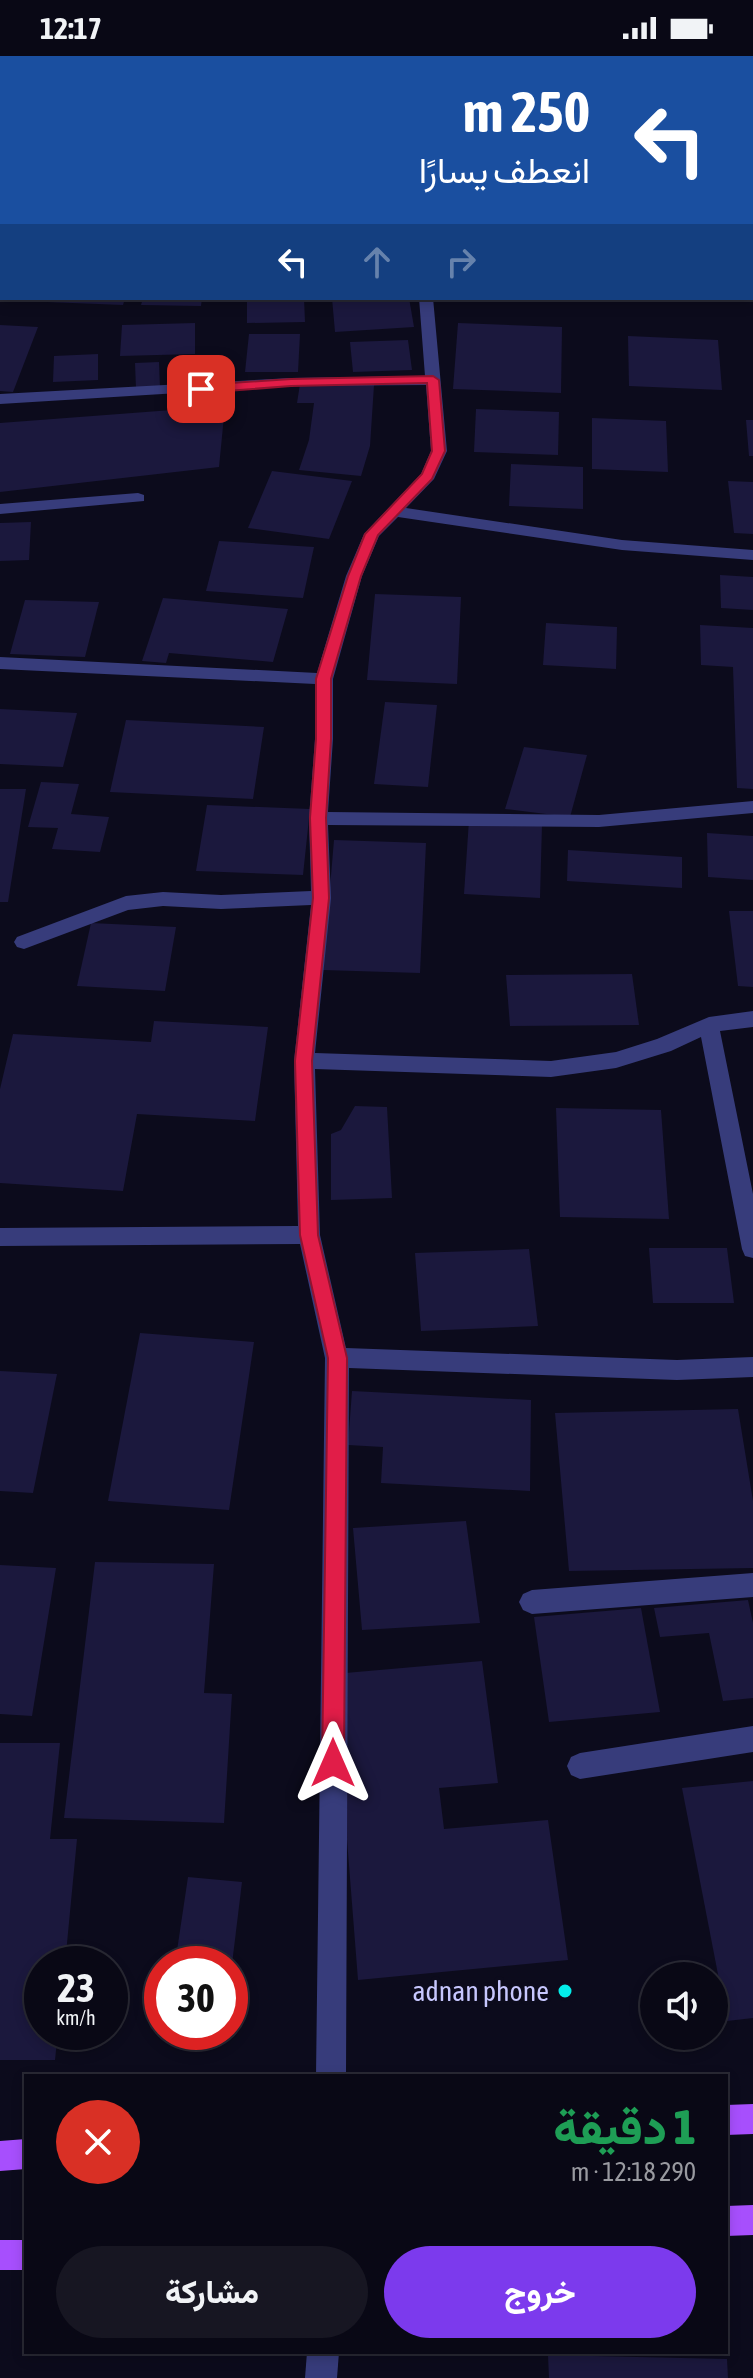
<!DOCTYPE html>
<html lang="ar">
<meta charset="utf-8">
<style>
:root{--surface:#090815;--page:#171622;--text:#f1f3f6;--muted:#999aa0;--line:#292934;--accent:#7c3aed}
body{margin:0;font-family:"Asap Condensed",Vazirmatn,sans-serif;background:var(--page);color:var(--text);direction:rtl;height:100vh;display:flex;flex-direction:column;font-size:30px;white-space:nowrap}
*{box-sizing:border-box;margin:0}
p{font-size:26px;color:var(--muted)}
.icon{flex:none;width:44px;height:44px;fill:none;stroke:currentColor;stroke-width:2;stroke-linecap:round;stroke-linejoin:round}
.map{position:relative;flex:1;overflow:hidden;direction:ltr}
.side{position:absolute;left:24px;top:2018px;width:704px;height:280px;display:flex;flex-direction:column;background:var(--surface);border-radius:0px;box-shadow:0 4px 12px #0003,0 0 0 2px var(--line);direction:rtl}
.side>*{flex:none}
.guide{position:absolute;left:0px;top:0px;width:754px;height:244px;box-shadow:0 4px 12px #0003,0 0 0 2px var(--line);direction:rtl;background:#1a4fa0;color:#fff;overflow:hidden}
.buttons{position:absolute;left:640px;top:1906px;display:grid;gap:16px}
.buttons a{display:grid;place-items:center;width:88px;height:88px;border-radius:50%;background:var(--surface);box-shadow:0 4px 12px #0003,0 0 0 2px var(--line);font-size:40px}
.speed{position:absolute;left:24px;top:1890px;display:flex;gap:16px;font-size:40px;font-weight:700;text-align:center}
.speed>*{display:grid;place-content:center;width:104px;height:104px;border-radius:50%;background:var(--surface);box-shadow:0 4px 12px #0003,0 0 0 2px var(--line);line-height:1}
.speed small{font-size:20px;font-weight:400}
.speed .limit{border:12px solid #d22;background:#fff;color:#111}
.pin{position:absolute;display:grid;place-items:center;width:68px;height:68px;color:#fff;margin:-34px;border-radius:16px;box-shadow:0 4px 12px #0006}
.me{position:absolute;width:88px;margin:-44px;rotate:0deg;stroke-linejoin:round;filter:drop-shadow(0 0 6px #0008)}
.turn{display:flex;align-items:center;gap:28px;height:168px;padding:0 32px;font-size:36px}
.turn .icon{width:104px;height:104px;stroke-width:2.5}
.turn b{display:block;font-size:56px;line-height:68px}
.lanes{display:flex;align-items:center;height:76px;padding:0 32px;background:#0003;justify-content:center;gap:40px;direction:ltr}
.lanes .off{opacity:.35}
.round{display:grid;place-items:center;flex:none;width:84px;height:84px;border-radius:42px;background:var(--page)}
.head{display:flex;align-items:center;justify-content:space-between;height:136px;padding:0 32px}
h1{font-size:48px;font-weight:800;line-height:60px;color:#1e9e55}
.button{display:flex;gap:16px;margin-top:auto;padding:16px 32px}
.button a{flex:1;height:92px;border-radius:48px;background:var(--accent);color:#fff;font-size:32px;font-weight:800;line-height:92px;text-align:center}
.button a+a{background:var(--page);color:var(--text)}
.status{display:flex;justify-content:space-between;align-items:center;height:56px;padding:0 40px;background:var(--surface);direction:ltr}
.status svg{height:22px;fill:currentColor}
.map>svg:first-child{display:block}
</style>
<div class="status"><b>12:17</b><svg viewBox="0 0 49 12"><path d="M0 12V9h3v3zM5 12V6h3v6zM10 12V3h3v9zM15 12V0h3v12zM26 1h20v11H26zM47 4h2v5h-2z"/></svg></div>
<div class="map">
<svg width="753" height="2322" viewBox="0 0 753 2322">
<rect width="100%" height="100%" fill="#0c0b1c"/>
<g fill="#1b183d">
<polygon points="49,242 125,242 123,249 47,246"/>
<polygon points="143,242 202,242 201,250 141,249"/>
<polygon points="247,242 304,242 305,266 247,267"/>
<polygon points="332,242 409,242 414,271 335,276"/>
<polygon points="195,267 195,298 120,300 122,269"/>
<polygon points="458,267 562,271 561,337 453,333"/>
<polygon points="0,269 38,271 13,336 0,335"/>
<polygon points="249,278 300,278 298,316 245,316"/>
<polygon points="628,280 718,284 722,334 629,330"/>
<polygon points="408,284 412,314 353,316 350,286"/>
<polygon points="98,298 98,324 53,326 54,300"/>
<polygon points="159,306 160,332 136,333 135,307"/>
<polygon points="300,328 374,329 370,390 361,420 299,414 309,384 314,347 297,347"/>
<polygon points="225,350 219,411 0,436 0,367"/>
<polygon points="476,353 559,356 558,399 474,396"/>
<polygon points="592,362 666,365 668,416 592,413"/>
<polygon points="746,364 753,364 753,400 749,400"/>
<polygon points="511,408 583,411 583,453 509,450"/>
<polygon points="272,415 352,425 329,483 248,472"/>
<polygon points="728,425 753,426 753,478 734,477"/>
<polygon points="31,466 29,504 0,505 0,467"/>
<polygon points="219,485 314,491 303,542 206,535"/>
<polygon points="720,519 753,521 753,554 721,552"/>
<polygon points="375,538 461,541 457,628 367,624"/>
<polygon points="163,542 288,553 273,606 169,597 166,607 142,605"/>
<polygon points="25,544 99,546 85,601 10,598"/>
<polygon points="546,567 617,571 616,613 543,609"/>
<polygon points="700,569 753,572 753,733 737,732 733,611 701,609"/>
<polygon points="385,646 437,649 428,731 374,728"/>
<polygon points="0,653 77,657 63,711 0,708"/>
<polygon points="126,664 264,671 253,743 110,736"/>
<polygon points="524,691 587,699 570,761 505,753"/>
<polygon points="41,726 79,728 71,758 109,761 100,796 52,793 58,772 28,771"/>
<polygon points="0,733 26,733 8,846 0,846"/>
<polygon points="207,749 310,753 303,819 196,815"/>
<polygon points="469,764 542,768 540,842 464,838"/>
<polygon points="707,777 753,780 753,824 708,821"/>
<polygon points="334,784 426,787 420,917 323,914"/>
<polygon points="568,794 682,801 682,832 567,825"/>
<polygon points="729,855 753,855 753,931 738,930"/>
<polygon points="91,867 176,871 165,935 77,930"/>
<polygon points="632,918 639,969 510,970 506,919"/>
<polygon points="154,965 268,971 255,1065 137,1058 123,1135 0,1127 0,1033 13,978 151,986"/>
<polygon points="355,1050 387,1051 392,1142 331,1144 331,1078 341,1074"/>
<polygon points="556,1052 661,1054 669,1163 560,1161"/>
<polygon points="649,1192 727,1192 734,1247 653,1247"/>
<polygon points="529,1193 538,1270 421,1275 415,1197"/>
<polygon points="140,1277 254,1286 229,1454 108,1445"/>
<polygon points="0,1315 57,1318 33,1437 0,1435"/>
<polygon points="352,1335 531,1344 530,1435 381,1427 383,1391 348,1389"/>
<polygon points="738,1353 753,1445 753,1512 569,1515 555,1357"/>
<polygon points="466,1465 480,1567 362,1574 353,1472"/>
<polygon points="95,1506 214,1508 204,1637 232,1638 224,1767 64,1762"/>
<polygon points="0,1509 56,1512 32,1660 0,1658"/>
<polygon points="748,1544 753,1567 753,1642 723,1645 709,1577 660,1581 654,1552"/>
<polygon points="641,1552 660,1656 549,1666 534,1561"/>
<polygon points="482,1605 498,1727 439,1732 444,1773 548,1764 568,1904 358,1924 334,1618"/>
<polygon points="0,1687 60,1687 50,1783 77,1783 65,1908 42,1908 42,1976 58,1976 55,2004 0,2004"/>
<polygon points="753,1725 753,1962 727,1965 682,1732"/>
<polygon points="188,1821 242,1826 232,1908 175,1908"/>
<polygon points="548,2299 727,2303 728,2322 549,2322"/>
</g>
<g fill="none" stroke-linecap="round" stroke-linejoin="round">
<g fill="#373c7b" fill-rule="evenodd">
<rect x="381" y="0" width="12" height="2"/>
<polygon points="653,0 746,0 747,2 654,2"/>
<polygon points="0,156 2,156 0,169"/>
<polygon points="419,242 433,242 447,395 434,423 406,452 622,484 753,494 753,504 622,494 398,461 379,480 362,520 333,623 333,683 328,756 599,759 753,745 753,757 599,771 328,769 331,842 315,997 551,1005 616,996 657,983 709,961 753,955 753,971 720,975 753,1138 753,1202 745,1200 742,1193 701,981 671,995 616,1012 551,1021 315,1013 320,1179 346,1292 677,1304 753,1301 753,1321 677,1324 349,1312 346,2020 316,2020 325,1302 300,1188 0,1190 0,1172 298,1170 294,1005 311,849 221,853 163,850 128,854 24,893 17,891 14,886 17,881 126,840 163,836 221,839 311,835 309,762 315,683 315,628 0,613 0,601 317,617 346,520 364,478 421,418 431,395 426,329 291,330 0,348 0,338 291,322 425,320"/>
<polygon points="138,437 144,439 144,445 0,458 0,448"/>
<polygon points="753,1517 753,1541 532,1558 523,1554 519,1546 523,1538 532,1534"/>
<polygon points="753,1670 753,1696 580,1723 571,1719 567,1710 571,1701 580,1697"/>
<polygon points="307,2296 339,2296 337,2322 305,2322"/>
</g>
<g fill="#a74ffd" fill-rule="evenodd">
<polygon points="753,2048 753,2078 726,2079 726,2049"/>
<polygon points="26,2083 26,2113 0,2115 0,2085"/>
<polygon points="753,2149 753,2179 726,2180 726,2150"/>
<rect x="0" y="2184" width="26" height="30"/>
</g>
</g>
<polygon fill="#e11d48" stroke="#92132f" stroke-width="2" points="433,320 439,324 445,395 432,423 378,479 361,520 331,623 331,683 326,762 329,842 312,1005 318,1179 347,1302 344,1707 341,1715 333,1718 325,1715 322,1707 328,1302 300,1179 295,1005 313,842 310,762 316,683 316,623 348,520 365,478 422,418 432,395 427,327 291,330 201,337 195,333 201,329 291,323"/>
<circle fill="#03eeea" stroke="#0c0b1c" stroke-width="3" cx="565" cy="1935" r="8"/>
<g text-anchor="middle" stroke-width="7" stroke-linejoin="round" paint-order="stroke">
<g font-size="28" fill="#c7c7fe" stroke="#0c0b1c" text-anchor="end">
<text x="549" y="1945">adnan phone</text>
</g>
</g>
</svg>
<div class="buttons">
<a><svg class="icon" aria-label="sound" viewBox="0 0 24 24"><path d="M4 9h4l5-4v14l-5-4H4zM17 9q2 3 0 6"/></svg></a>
</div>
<div class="speed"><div>23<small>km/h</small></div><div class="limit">30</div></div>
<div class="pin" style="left:201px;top:333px;background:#d93025"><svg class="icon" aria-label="arrive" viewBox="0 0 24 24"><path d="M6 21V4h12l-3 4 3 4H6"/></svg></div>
<svg class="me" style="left:333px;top:1707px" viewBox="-20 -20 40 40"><path d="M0-17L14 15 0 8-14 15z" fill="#e11d48" stroke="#fff" stroke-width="4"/></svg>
<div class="guide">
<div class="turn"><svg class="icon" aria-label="left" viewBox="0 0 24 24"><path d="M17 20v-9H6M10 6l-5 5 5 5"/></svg><div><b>250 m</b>انعطف يسارًا</div></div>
<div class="lanes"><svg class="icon" aria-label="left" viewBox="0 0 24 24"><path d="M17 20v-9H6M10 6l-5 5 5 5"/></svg><svg class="icon off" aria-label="ahead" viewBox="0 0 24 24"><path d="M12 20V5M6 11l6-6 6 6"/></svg><svg class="icon off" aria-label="right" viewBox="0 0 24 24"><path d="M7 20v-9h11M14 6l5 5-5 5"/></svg></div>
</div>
<section class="side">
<div class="head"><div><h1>1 دقيقة</h1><p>290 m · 12:18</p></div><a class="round" style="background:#d93025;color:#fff"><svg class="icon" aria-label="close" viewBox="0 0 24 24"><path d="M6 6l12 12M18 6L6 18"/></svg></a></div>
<div class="button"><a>خروج</a><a>مشاركة</a></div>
</section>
</div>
